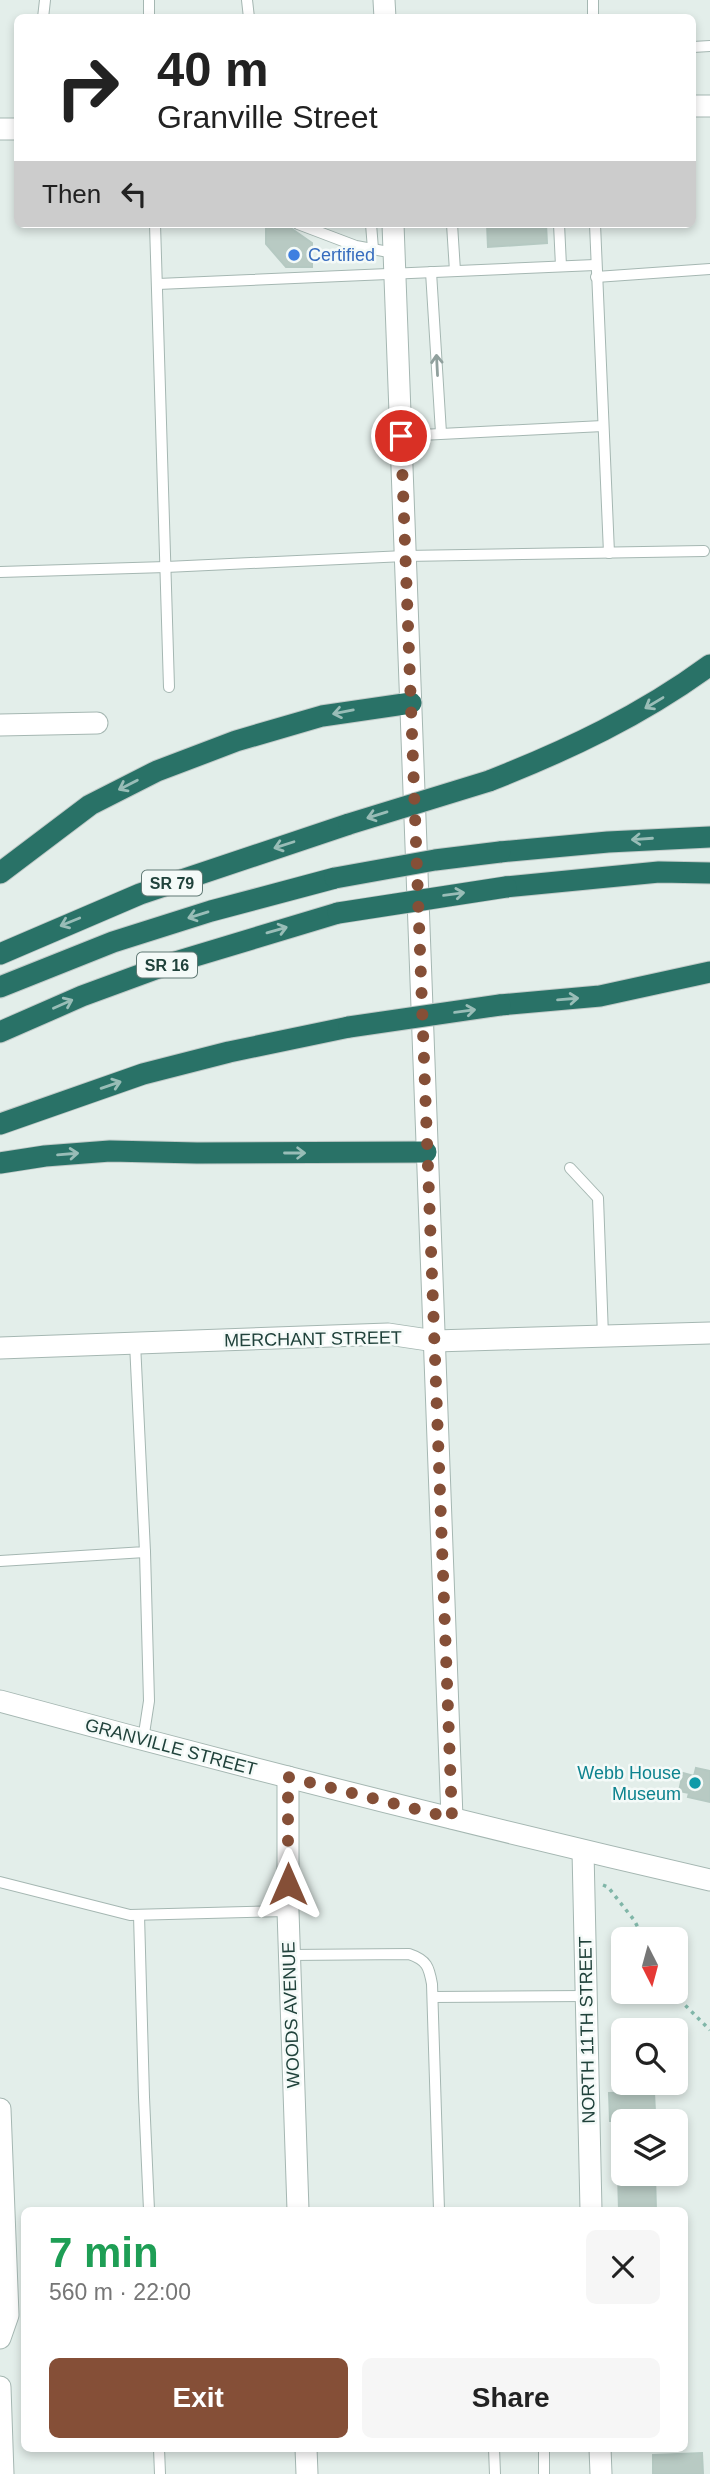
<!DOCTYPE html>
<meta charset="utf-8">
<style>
:root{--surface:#fff;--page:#f6f6f6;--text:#222;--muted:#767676;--accent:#854f37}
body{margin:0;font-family:Arial,sans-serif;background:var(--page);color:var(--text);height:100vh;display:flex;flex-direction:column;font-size:26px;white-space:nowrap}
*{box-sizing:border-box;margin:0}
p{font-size:23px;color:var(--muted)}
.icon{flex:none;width:38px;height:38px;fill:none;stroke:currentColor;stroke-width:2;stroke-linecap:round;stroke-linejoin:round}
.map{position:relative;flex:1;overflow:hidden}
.panel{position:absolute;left:21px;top:2207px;width:667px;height:245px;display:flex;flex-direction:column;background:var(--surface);border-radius:10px;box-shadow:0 4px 10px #0003}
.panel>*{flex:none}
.top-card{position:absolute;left:14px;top:14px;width:682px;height:214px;border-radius:10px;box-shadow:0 4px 10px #0003;background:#fff;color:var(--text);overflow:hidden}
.needle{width:46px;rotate:174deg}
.buttons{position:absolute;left:611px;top:1927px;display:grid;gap:14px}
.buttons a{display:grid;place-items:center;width:77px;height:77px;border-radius:10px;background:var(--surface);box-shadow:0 4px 10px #0003;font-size:35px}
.pin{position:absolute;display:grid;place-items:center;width:60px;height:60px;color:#fff;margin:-30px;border:4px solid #fff;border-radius:50%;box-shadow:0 2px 7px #0007}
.me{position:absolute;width:77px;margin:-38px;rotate:0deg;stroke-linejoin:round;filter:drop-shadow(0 0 5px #0008)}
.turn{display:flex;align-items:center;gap:24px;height:147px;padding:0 28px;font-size:32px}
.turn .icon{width:91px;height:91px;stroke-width:2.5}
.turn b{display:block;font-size:49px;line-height:60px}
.then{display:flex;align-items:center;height:66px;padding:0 28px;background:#0003;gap:14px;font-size:26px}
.round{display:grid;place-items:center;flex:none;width:74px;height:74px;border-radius:10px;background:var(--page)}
.summary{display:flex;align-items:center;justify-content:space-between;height:119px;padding:0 28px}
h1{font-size:42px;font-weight:700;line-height:52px;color:#1e9e55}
.cta{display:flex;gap:14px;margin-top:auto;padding:14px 28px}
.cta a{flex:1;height:80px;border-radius:10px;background:var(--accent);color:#fff;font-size:28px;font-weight:700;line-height:80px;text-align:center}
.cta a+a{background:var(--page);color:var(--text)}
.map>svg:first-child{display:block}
</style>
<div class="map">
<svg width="710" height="2474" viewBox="0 0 710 2474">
<rect width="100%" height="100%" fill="#e3eeea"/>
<g fill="#b8cac3" stroke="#b5c9c2" stroke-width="2">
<polygon points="266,224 290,224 292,229 312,243 312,267 286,267 266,244"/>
<polygon points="487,224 546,224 547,243 488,247"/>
<polygon points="696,1768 710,1771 710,1802 688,1797 689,1793 679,1791 683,1773 694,1776"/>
<polygon points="654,2092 655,2112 647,2112 647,2121 610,2121 609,2093"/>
<polygon points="618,2174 655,2174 656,2210 619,2210"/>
<polygon points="702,2453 703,2474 653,2474 653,2455"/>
</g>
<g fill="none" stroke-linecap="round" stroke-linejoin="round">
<g stroke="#a5b7b2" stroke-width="12">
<g id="service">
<polyline points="149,0 149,18"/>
<polyline points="247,0 249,18"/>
<polyline points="593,0 593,18"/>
<polyline points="43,18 45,0"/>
<polyline points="693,47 710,46"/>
<polyline points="155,224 169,687"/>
<polyline points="298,224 356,246 394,253"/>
<polyline points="371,224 373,249"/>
<polyline points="452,224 455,271"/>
<polyline points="559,224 561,266"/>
<polyline points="595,224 609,553"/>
<polyline points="431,272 441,433"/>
<polyline points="596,277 710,269"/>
<polyline points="158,284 595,265"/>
<polyline points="401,436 603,426"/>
<polyline points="0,572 166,567 405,556 704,551"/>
<polyline points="570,1168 598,1198 603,1336"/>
<polyline points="0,1561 145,1552 135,1343"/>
<polyline points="143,1740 149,1701 145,1552"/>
<polyline points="0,1882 130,1915 288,1911"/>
<polyline points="139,1915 144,2097 149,2210"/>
<path d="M 289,1955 L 409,1954 C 427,1960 429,1967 432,1984 L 439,2210"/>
<polyline points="433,1997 586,1996"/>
<polyline points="159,2448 160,2474"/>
<polyline points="494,2448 495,2474"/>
<polyline points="544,2448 544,2474"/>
</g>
</g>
<g stroke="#a5b7b2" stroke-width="23">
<g id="minor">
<polyline points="0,725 97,723"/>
<polyline points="0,1348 388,1334 435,1341 710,1333"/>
<polyline points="288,1777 288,1911 298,2210"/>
<polyline points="583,1851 591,2210"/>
<polyline points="0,2109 8,2315 0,2338"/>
<polyline points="0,2387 3,2474"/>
<polyline points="306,2448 307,2474"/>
<polyline points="600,2448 601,2474"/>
</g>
</g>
<g stroke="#a5b7b2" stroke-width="23">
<g id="tertiary">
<polyline points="384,0 385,18"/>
<polyline points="693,106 710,106"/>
<polyline points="0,129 18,129"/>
<polyline points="393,224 452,1818"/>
<path d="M 0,1701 C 235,1765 472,1825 710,1880"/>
</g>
</g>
<g stroke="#c1cac8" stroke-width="23">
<g id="motorway">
<path d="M 489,781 C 568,750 642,715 710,665"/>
<polyline points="500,852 608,842 710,837"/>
<polyline points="0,873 90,805 157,771 236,741 322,716 411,703"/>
<polyline points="506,887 659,872 710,873"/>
<polyline points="0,954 140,894 349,824"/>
<polyline points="0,987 113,942 211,911 335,878"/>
<polyline points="500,1005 600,996 710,972"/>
<polyline points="0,1032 82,996 172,963 338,913"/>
<polyline points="0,1124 143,1074 229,1052 349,1027"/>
<polyline points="0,1163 45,1156 110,1151 197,1153 426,1152"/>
</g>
</g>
<g stroke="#80b6a8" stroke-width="3.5" stroke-dasharray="3.5 5" stroke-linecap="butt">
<polyline points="603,1885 608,1887 634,1920 644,1939"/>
<polyline points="675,1992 683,2003 710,2030"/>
</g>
<use href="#service" stroke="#fff" stroke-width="10"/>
<use href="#minor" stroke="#fff" stroke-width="21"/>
<use href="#tertiary" stroke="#fff" stroke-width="21"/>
<use href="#motorway" stroke="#297267" stroke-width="21"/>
<g stroke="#c1cac8" stroke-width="23" stroke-linecap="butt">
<g id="motorway-bridge">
<polyline points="349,824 489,781"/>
<polyline points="335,878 435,860 500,852"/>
<polyline points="338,913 506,887"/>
<polyline points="349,1027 500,1005"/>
</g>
</g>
<use href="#motorway-bridge" stroke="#297267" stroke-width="21"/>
</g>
<defs><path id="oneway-shaft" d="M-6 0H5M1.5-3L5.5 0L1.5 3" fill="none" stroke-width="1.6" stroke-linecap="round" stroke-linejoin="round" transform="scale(1.75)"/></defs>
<use stroke="#90a09d" href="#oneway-shaft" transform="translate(437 365) rotate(-93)"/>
<g stroke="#99bdb7">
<use href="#oneway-shaft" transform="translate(654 703) rotate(149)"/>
<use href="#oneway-shaft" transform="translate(343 712) rotate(169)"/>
<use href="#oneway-shaft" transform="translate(128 785) rotate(153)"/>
<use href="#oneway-shaft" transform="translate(377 815) rotate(163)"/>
<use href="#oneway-shaft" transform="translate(642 839) rotate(176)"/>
<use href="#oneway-shaft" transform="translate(284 845) rotate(162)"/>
<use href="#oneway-shaft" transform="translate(454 894) rotate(-8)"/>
<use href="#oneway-shaft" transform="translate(198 915) rotate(163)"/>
<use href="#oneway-shaft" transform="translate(70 922) rotate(158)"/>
<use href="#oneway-shaft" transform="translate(277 930) rotate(-16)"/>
<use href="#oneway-shaft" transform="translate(568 999) rotate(-5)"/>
<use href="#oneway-shaft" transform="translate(63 1004) rotate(-24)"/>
<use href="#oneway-shaft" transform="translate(465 1011) rotate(-8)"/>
<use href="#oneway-shaft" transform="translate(111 1085) rotate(-19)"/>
<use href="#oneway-shaft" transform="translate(295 1153)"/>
<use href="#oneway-shaft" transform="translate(68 1154) rotate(-5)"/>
</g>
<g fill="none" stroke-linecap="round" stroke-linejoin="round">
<polyline stroke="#854f37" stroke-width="12" stroke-dasharray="0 21.6" points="288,1884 288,1777 452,1818 401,436"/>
</g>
<circle fill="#3f7fe0" stroke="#f4faf8" stroke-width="2.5" cx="294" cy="255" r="7"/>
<circle fill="#0f9aa8" stroke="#f4faf8" stroke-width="2.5" cx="695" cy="1783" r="7"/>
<g text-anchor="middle" stroke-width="5" stroke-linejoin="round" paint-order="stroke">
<g fill="#f4faf8" stroke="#607974" stroke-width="2">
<rect x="142" y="870.5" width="60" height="25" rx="5"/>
<rect x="137" y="952.5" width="60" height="25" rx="5"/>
</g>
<g font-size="16" font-weight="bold" fill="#20423b">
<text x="172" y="889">SR 79</text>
<text x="167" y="971">SR 16</text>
</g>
<g font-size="18" fill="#366cbe" stroke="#f4faf8" text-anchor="start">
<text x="308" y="261">Certified</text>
</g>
<g font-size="18" fill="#20423b" stroke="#f4faf8">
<text transform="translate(313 1339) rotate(-1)" y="6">MERCHANT STREET</text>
<text transform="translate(171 1747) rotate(15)" y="6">GRANVILLE STREET</text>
<text transform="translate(291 2015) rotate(-92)" y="6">WOODS AVENUE</text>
<text transform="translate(587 2030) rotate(-91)" y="6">NORTH 11TH STREET</text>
</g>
<g font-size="18" fill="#0d838f" stroke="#f4faf8" text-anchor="end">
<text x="681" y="1779">Webb House<tspan x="681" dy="21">Museum</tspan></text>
</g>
</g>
</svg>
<div class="buttons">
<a><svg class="needle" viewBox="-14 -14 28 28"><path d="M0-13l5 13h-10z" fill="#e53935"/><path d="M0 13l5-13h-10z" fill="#767676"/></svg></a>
<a><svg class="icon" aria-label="search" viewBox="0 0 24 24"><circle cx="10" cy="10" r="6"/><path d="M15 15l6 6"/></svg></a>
<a><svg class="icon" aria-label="layers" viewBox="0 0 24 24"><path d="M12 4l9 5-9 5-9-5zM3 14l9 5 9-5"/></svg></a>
</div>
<div class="pin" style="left:401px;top:436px;background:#d93025"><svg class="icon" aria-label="arrive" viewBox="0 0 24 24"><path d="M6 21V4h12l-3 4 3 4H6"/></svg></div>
<svg class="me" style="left:288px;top:1884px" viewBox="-20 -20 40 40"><path d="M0-17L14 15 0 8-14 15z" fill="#854f37" stroke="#fff" stroke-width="4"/></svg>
<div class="top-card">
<div class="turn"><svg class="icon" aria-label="right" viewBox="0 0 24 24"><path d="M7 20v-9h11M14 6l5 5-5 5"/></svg><div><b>40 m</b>Granville Street</div></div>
<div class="then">Then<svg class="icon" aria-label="left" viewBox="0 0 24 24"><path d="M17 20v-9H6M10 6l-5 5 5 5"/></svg></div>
</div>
<section class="panel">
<div class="summary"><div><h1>7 min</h1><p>560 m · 22:00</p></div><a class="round"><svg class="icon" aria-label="close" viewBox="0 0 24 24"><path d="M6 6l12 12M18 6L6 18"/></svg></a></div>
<div class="cta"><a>Exit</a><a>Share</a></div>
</section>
</div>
